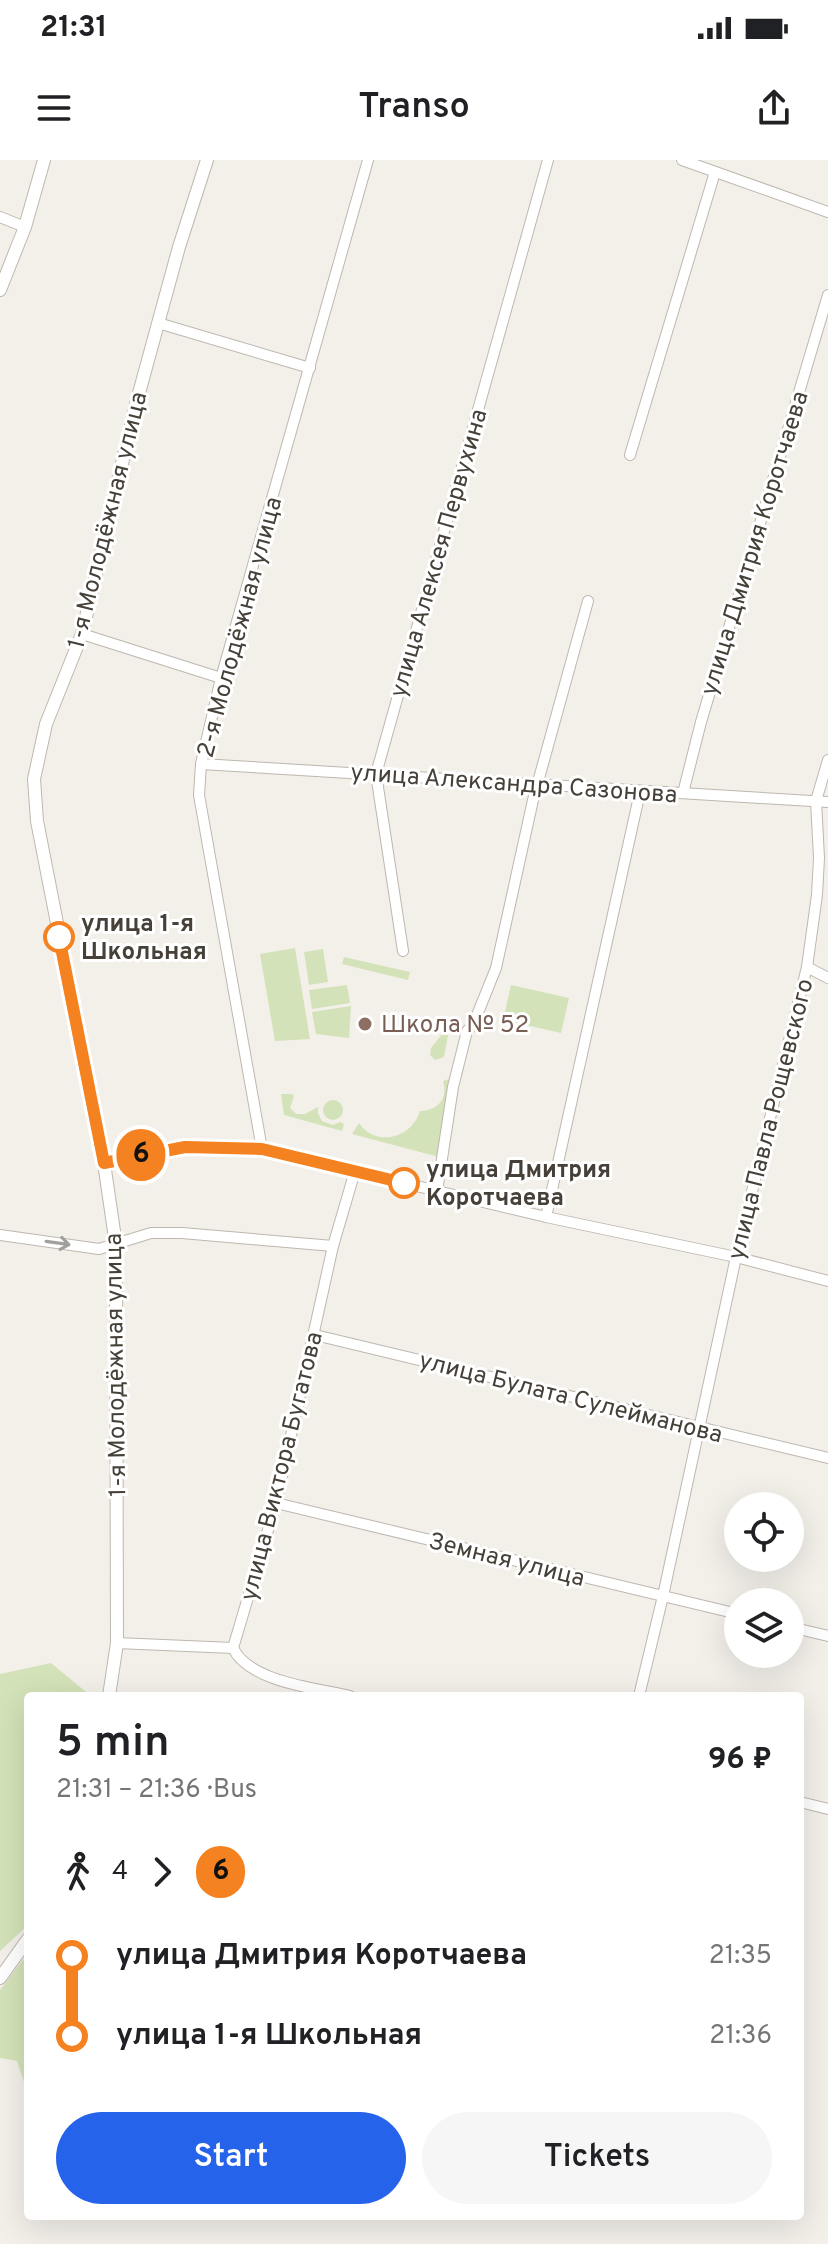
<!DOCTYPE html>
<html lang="en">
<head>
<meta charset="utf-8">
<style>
	:root { --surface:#fff; --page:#f6f6f6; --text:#202124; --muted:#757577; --accent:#2563eb }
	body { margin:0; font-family:Overpass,sans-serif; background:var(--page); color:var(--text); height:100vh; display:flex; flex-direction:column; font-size:30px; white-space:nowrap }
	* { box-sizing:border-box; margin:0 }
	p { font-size:26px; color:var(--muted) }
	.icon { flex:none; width:44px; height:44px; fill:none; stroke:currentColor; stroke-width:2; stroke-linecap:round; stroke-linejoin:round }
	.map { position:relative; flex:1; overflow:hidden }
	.sheet { position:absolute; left:24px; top:1532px; width:780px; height:528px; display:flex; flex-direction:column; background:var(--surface); border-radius:8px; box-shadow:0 8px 32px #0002 }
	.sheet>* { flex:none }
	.badge { padding:0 16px; border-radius:26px; font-size:28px; line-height:52px }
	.buttons { position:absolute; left:724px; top:1332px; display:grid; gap:16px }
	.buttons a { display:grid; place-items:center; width:80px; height:80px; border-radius:50%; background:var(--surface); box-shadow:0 8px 32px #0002; font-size:40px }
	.map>.badge { position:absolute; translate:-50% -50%; box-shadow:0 0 0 4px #fff }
	.legs { display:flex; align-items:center; gap:12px; height:88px; padding:0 32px; font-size:26px }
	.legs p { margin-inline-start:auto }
	.head { display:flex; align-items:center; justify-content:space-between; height:136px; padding:0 32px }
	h1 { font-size:44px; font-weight:600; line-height:60px }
	.primary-button { display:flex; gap:16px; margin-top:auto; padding:16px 32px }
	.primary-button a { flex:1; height:92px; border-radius:48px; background:var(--accent); color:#fff; font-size:32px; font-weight:600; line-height:92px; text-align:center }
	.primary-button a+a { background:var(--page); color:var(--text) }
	ul { padding:0 32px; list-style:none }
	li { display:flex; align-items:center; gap:28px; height:80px; font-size:30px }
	li i { display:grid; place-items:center; width:12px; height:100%; margin:0 10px; background:currentColor }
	li i::after { content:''; width:20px; height:20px; margin:-10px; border:6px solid; border-radius:50%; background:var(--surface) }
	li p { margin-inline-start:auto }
	li:first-child i { background:linear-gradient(#0000 50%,currentColor 0) }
	li:last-child i { background:linear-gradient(currentColor 50%,#0000 0) }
	.status { display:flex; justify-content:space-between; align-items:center; height:56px; padding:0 40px; background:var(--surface); direction:ltr }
	.status svg { height:22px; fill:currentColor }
	header { display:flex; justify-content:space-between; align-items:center; height:104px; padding:0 32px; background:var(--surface); font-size:36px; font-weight:600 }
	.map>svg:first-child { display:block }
	.green { fill:#d3e2b8 }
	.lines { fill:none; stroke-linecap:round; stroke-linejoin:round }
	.minor-casing { stroke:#beb7ae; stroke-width:12 }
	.tertiary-casing { stroke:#beb7ae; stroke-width:14 }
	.minor { stroke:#fff; stroke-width:10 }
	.tertiary { stroke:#fff; stroke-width:12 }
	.oneway { stroke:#a2a09c }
	.line-1-casing { stroke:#fff; stroke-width:18 }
	.line-1 { stroke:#f58220; stroke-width:12 }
	.stop-1-dot { fill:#fff; stroke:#f58220; stroke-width:4 }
	.education-dot { fill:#8d6e63; stroke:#fff; stroke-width:3 }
	.labels { text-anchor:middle; stroke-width:6; stroke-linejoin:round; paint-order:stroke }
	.street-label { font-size:24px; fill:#464039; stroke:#fff }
	.stop-label { font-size:24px; font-weight:bold; fill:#464039; stroke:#fff; text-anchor:start }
	.education-label { font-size:24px; fill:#785e54; stroke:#fff; text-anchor:start }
</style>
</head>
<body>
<div class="status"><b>21:31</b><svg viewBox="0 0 49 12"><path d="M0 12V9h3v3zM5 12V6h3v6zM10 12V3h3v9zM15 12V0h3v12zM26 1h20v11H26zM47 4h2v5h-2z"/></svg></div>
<header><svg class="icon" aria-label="menu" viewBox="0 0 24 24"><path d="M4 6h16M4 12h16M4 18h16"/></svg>Transo<svg class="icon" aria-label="share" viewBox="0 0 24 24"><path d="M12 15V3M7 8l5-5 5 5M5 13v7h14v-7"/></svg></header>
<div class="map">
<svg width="828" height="2084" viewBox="0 0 828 2084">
	<rect width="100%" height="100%" fill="#f3f0ea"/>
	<g class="green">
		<path d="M 295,788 L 310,879 L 275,881 L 260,794 Z"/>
		<path d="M 323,789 L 328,822 L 309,825 L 304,792 Z"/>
		<path d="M 344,797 L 410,812 L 408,820 L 342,804 Z"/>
		<path d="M 347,825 L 350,843 L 312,849 L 309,830 Z"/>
		<path d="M 511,825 L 569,838 L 561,873 L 503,860 Z"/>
		<path d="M 351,846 L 349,878 L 316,874 L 312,852 Z"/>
		<path d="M 450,864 L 444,897 L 435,900 L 430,895 L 431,888 Z"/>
		<path d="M 449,919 L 439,997 L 352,974 L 359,963 C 376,988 412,978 420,951 C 438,950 448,940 443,921 Z"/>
		<path d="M 281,934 L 292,934 L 294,936 L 290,948 L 296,954 L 305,954 L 318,947 L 318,953 L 322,961 L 333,965 L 340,962 L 344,964 L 342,971 L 284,955 Z"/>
		<circle cx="333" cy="950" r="10"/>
		<path d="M 51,1503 L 91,1536 L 28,1536 L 28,1765 L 0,1791 L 0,1514 Z"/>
		<path d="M 28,1793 L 28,1934 L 17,1901 L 0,1898 L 0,1830 Z"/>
	</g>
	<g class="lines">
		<defs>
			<g id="minor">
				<path d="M 682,0 L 828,52"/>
				<path d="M 0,57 L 25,67"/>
				<path d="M 158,163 L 310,208"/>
				<path d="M 630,295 L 715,12"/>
				<path d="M 82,474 L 221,518"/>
				<path d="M 201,604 L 828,642"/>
				<path d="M 683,633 L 701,562 L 828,135"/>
				<path d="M 403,791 L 376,614 L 548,0"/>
				<path d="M 807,807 L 828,818"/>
				<path d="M 262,989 L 199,635 L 201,604 L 221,518 L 368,0"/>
				<path d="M 104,1003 L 185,987 L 262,989 L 546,1057 L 736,1097 L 828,1121"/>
				<path d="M 437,1031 L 453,927 L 467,871 L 473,865 L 496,808 L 533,640 L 588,441"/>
				<path d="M 546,1057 L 640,632"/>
				<path d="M 0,1075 L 99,1089 L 151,1073 L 182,1073 L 333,1086"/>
				<path d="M 315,1175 L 828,1298"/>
				<path d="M 276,1343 L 738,1454"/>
				<path d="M 790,1467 L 828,1476"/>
				<path d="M 117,1483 L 233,1488"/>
				<path d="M 233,1488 L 276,1343 L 333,1086 L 355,1011"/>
				<path d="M 233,1488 C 249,1522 316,1528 350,1536"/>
				<path d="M 639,1536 L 663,1436 L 736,1097 L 807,807 L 817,735 L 819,698 L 816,641 L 828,600"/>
				<path d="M 800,1642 L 828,1649"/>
			</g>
			<g id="tertiary">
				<path d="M 0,130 L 25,67 L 44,0"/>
				<path d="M 109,1536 L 117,1483 L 116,1085 L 104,1003 L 37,661 L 34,619 L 46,564 L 82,474 L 136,244 L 179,87 L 207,0"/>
				<path d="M 0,1818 L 28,1779"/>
			</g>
		</defs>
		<use href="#minor" class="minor-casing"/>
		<use href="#tertiary" class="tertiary-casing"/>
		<use href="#minor" class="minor"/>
		<use href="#tertiary" class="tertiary"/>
	</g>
	<defs><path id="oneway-shaft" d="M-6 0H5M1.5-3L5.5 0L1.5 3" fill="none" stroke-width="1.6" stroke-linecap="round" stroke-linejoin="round" transform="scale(2)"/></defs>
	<use class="oneway" href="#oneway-shaft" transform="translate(58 1083) rotate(8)"/>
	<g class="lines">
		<defs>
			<path id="line-1" d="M 59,777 L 104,1003 L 185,987 L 262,989 L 404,1023"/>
		</defs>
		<use href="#line-1" class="line-1-casing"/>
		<use href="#line-1" class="line-1"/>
	</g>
	<g class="stop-1-dot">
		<circle cx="59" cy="777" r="14"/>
		<circle cx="404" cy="1023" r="14"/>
	</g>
	<circle class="education-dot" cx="365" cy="864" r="8"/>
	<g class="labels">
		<g class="street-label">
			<text transform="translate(107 360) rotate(-76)" y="8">1-я Молодёжная улица</text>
			<text transform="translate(754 383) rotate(-73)" y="8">улица Дмитрия Коротчаева</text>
			<text transform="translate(438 393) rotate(-74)" y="8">улица Алексея Первухина</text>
			<text transform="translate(239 467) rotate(-75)" y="8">2-я Молодёжная улица</text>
			<text transform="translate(514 623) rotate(4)" y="8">улица Александра Сазонова</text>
			<text transform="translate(770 959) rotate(-76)" y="8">улица Павла Рощевского</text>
			<text transform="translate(115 1205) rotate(-91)" y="8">1-я Молодёжная улица</text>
			<text transform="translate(571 1237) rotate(14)" y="8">улица Булата Сулейманова</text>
			<text transform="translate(281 1306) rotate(-76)" y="8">улица Виктора Бугатова</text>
			<text transform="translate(507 1399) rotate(14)" y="8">Земная улица</text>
		</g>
		<g class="stop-label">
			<text x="81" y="771">улица 1-я<tspan x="81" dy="28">Школьная</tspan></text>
			<text x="426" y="1017">улица Дмитрия<tspan x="426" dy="28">Коротчаева</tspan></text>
		</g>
		<g class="education-label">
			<text x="381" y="872">Школа № 52</text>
		</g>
	</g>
</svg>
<div class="buttons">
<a><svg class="icon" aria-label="locate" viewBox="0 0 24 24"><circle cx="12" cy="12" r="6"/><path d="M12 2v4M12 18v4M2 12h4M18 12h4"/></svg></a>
<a><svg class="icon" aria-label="layers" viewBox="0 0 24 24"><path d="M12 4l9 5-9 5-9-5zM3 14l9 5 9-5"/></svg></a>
</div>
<b class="badge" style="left:141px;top:995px;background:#f58220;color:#111">6</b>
<section class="sheet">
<div class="head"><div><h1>5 min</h1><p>21:31 – 21:36 · Bus</p></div><b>96 ₽</b></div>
<div class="legs"><svg class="icon" aria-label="walk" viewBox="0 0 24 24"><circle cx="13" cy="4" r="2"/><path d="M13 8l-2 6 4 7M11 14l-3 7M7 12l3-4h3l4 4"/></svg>4<svg class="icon" aria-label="forward" viewBox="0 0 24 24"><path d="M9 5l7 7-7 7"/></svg><b class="badge" style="background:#f58220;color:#111">6</b></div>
<ul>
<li><i style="color:#f58220"></i><b>улица Дмитрия Коротчаева</b><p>21:35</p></li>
<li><i style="color:#f58220"></i><b>улица 1-я Школьная</b><p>21:36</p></li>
</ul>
<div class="primary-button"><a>Start</a><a>Tickets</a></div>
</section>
</div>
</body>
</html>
